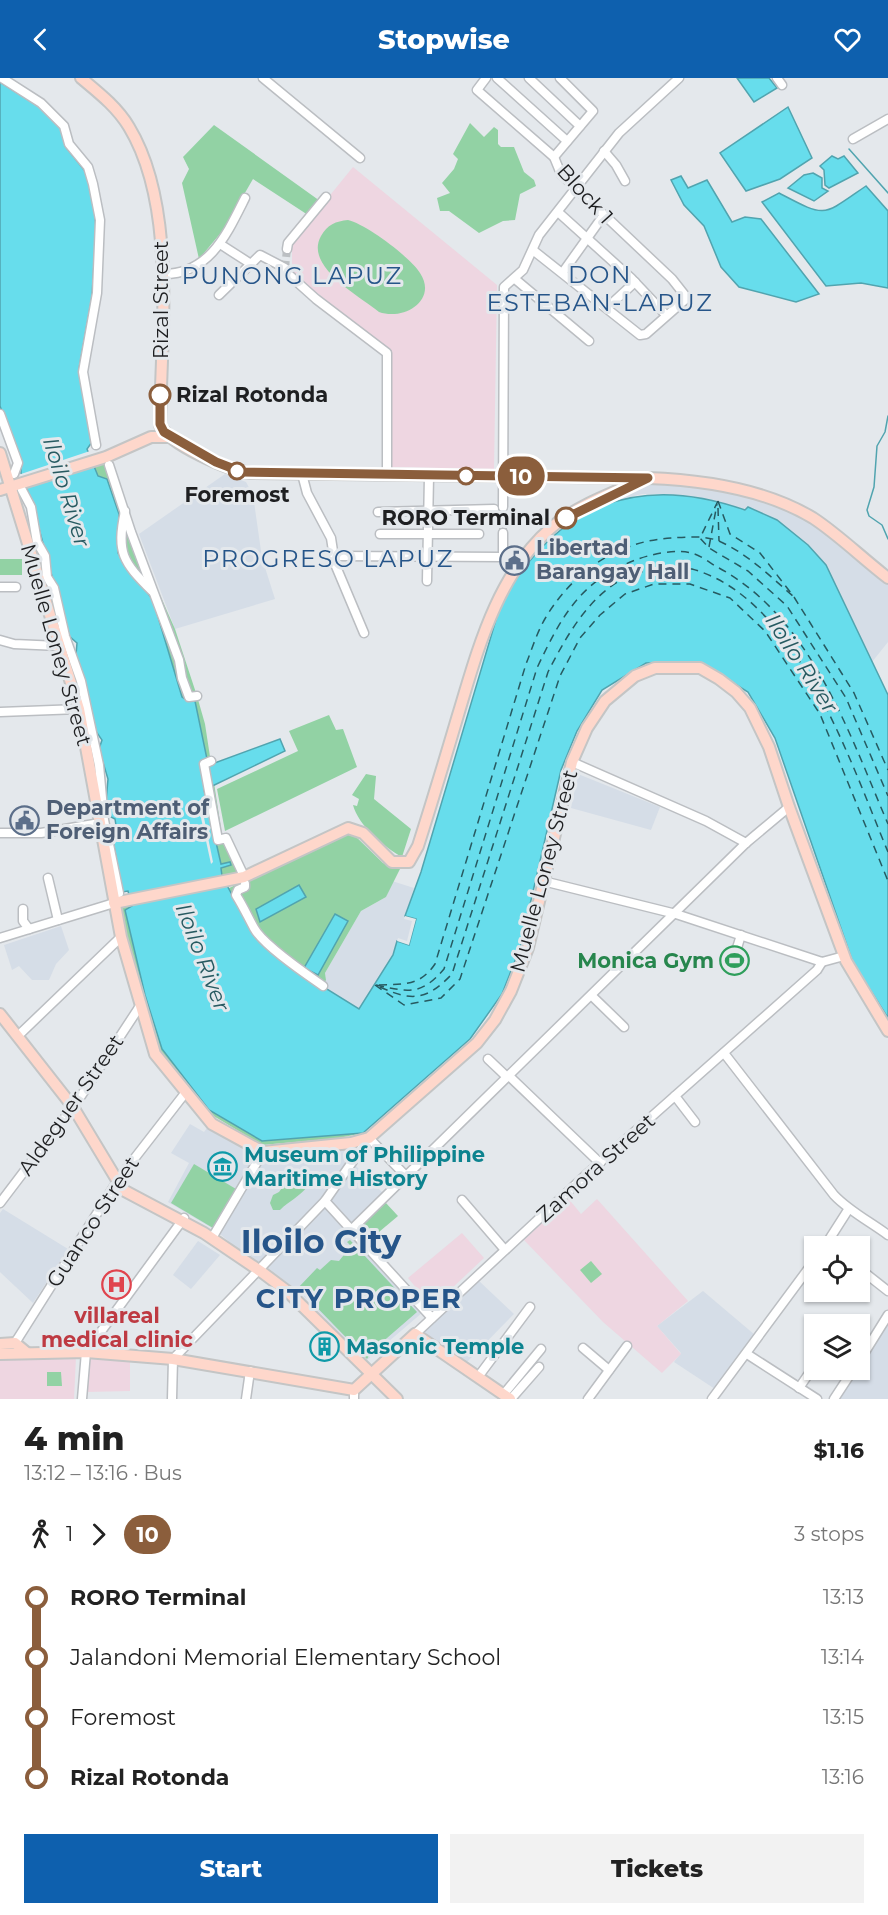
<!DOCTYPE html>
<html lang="en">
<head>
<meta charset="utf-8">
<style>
	:root { --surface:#fff; --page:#f2f2f2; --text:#222; --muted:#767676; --accent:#0e60ae }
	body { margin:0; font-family:Montserrat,sans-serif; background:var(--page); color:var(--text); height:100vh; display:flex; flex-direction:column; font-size:22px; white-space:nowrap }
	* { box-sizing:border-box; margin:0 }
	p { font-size:20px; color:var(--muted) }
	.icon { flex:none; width:33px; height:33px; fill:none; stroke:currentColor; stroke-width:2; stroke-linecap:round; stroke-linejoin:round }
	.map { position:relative; height:1321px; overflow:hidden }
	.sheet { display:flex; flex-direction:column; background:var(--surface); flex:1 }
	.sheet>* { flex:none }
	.badge { padding:0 12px; border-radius:20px; font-size:21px; line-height:39px }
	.controls { position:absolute; left:804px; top:1158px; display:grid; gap:12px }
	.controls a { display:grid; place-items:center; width:66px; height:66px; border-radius:0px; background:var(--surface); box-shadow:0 2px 4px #0004; font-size:30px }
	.map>.badge { position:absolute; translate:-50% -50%; box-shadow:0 0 0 3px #fff }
	.legs { display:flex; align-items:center; gap:9px; height:66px; padding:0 24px; font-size:20px }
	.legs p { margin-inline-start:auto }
	.summary { display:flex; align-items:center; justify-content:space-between; height:102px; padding:0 24px }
	h1 { font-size:33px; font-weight:800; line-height:45px }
	.primary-button { display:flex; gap:12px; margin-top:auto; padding:12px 24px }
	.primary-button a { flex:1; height:69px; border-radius:0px; background:var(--accent); color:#fff; font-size:24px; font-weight:800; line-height:69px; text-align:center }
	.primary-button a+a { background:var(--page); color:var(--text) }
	ul { padding:0 24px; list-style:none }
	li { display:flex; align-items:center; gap:21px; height:60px; font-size:22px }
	li i { display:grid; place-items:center; width:9px; height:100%; margin:0 8px; background:currentColor }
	li i::after { content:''; width:15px; height:15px; margin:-8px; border:4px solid; border-radius:50%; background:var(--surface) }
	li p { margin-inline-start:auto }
	li:first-child i { background:linear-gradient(#0000 50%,currentColor 0) }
	li:last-child i { background:linear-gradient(currentColor 50%,#0000 0) }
	header { display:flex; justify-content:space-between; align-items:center; height:78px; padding:0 24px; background:var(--accent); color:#fff; font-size:27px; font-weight:800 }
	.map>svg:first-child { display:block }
	.built { fill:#d5dde7 }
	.education { fill:#eed6e1 }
	.green { fill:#92d2a4 }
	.water { fill:#67ddec; stroke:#51a4af; stroke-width:1.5 }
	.pier { fill:#e4e8ec }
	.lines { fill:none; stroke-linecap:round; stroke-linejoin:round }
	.stream { stroke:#51a4af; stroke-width:1.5 }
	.ferry { stroke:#275a61; stroke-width:1.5; stroke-dasharray:8 6; stroke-linecap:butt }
	.minor-tunnel { stroke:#bcc0c3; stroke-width:8; stroke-dasharray:8 4; stroke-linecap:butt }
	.minor-casing { stroke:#bbbec2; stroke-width:11 }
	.major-casing { stroke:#c4c5c5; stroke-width:14 }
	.minor { stroke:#fff; stroke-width:8 }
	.major { stroke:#fed7cb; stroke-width:10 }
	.line-1-casing { stroke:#fff; stroke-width:14 }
	.line-1 { stroke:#8b5e3c; stroke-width:9 }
	.stop-1-dot { fill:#fff; stroke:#8b5e3c; stroke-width:3 }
	.labels { text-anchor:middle; stroke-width:6; stroke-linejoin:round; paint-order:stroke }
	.street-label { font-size:21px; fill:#1e1f21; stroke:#e4e8ec }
	.stop-label { font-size:21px; font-weight:bold; fill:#1e1f21; stroke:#e4e8ec; text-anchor:start }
	.service-label { font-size:21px; font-weight:bold; fill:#4e5e75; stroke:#e4e8ec; text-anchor:start }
	.leisure-label { font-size:21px; font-weight:bold; fill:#27864d; stroke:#e4e8ec; text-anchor:end }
	.culture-label { font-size:21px; font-weight:bold; fill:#0d838f; stroke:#e4e8ec; text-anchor:start }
	.health-label { font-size:21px; font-weight:bold; fill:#be3a42; stroke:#e4e8ec }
	.water-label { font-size:22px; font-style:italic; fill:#275a61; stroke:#e4e8ec }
	.quarter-label { font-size:24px; letter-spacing:1.5px; fill:#265589; stroke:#e4e8ec }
	.district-label { font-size:27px; font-weight:bold; letter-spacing:1.5px; fill:#265589; stroke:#e4e8ec }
	.town-label { font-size:33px; font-weight:bold; fill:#265589; stroke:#e4e8ec }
</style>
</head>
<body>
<header><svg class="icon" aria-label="back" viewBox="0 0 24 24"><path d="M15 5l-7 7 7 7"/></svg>Stopwise<svg class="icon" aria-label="heart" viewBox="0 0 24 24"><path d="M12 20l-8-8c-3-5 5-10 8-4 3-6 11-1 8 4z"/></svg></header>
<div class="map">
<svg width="888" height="1321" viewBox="0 0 888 1321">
	<rect width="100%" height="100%" fill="#e4e8ec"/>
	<g class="built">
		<path d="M 225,396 L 246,404 L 253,417 L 262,480 L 275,521 L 175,551 L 139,456 Z"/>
		<path d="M 652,404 L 697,405 L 767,423 L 808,442 L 888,506 L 888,564 L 872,584 L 840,515 L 745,432 L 718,423 L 665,416 L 642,416 L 610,424 Z"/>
		<path d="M 578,696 L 660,729 L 651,752 L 571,730 Z"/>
		<path d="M 392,803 L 414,810 L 405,838 L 416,841 L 409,867 L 397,863 L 393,877 L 359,932 L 322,910 L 326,902 L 325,895 L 361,833 L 386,819 Z"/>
		<path d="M 61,848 L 69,872 L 56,886 L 49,902 L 32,902 L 19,888 L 12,892 L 4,867 Z"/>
		<path d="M 190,1046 L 204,1054 L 207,1050 L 258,1077 L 353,1071 L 356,1088 L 384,1116 L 348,1151 L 423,1234 L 367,1282 L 297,1212 L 268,1190 L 260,1189 L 215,1152 L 168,1124 L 189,1085 L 171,1075 Z"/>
		<path d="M 3,1131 L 68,1171 L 33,1225 L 0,1194 L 0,1135 Z"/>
		<path d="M 198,1163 L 220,1177 L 191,1211 L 173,1197 Z"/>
		<path d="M 478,1202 L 514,1236 L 465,1286 L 421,1254 Z"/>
		<path d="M 703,1213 L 755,1257 L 715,1311 L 674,1284 L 681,1275 L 657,1248 Z"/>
		<path d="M 888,1245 L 888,1321 L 838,1321 L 860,1292 Z"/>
	</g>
	<g class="education">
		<path d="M 353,89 L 497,207 L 494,391 L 389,389 L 388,271 L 292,195 L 292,164 Z"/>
		<path d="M 568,1120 L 581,1136 L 597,1121 L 688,1223 L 657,1248 L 681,1276 L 662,1295 L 603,1244 L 524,1162 Z"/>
		<path d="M 462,1155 L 484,1180 L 432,1229 L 408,1200 Z"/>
		<path d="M 76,1279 L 74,1321 L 0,1321 L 0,1281 Z"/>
		<path d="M 90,1280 L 130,1282 L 130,1313 L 87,1314 Z"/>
	</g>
	<g class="green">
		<path d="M 470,45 L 484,59 L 494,49 L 498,52 L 498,66 L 501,69 L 514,69 L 524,94 L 534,102 L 536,108 L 520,116 L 515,142 L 503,143 L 479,155 L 449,133 L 440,133 L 437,120 L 450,115 L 442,105 L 454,91 L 458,81 L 453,76 Z"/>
		<path d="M 214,47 L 320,123 L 308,137 L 253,101 L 224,151 L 199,181 L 182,105 L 189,91 L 183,79 Z"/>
		<path d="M 348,142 C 366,146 410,179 420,195 C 438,222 404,243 379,234 C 358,217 304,188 321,158 C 327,147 336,143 348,142 Z"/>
		<path d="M 111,382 L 148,490 L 175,551 L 197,618 L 205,646 L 222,757 L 228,756 L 246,793 L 222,798 L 221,790 L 231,787 L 221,786 L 217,774 L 200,684 L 207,680 L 188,623 L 182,619 L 178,608 L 153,522 L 118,475 L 119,447 L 93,389 Z"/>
		<rect x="0" y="481" width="22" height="16"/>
		<path d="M 329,637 L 336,652 L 343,651 L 357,689 L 225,753 L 217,711 L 298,673 L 289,653 Z"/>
		<path d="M 366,696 L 376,698 L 374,721 L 411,751 L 402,779 C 384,769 358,747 353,727 L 357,728 L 359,721 L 352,717 Z"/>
		<path d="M 351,754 L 383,785 L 400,791 L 386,819 L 361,833 L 325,895 L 326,902 L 322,910 L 253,856 L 227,811 Z"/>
		<path d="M 131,825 L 132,829 L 125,832 L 145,917 L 162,971 L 262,1063 L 363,1055 L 339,1060 L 262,1067 L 207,1034 L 159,973 L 144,929 L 119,832 L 124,826 Z"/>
		<path d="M 194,1086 L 236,1111 L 213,1150 L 171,1125 Z"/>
		<path d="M 303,1105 L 307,1109 C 299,1119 289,1123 280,1132 L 273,1132 L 270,1125 L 273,1117 L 279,1114 L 284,1107 Z"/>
		<path d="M 385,1124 L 398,1138 L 373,1159 L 360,1147 Z"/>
		<path d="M 350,1162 L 417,1234 L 372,1273 L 367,1281 L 298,1210 L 317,1190 L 320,1192 L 331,1182 L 339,1183 L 351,1168 L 347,1164 Z"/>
		<path d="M 591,1183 L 602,1196 L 591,1205 L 580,1192 Z"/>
		<path d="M 47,1294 L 61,1294 L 62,1308 L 47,1308 Z"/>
	</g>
	<g class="water">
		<path d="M 737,0 L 769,0 L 777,10 L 754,24 Z"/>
		<path d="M 0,4 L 46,33 L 64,54 L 65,68 L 85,93 L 94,124 L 96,151 L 92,219 L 79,291 L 92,364 L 87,371 L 98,398 L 107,401 L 119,436 L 118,475 L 153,522 L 182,619 L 188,623 L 195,623 L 207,681 L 200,684 L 201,690 L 280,661 L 285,673 L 204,712 L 221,786 L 230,784 L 231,787 L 221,790 L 222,798 L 253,856 L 296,892 L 359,931 L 393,877 L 397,863 L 409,867 L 416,841 L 405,838 L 421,794 L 500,528 C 554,427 637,394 745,432 L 748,429 L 777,442 L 808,467 L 826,487 L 888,617 L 888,940 L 853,885 L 775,660 L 748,614 L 700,584 L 646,585 L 602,612 L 577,653 L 561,692 L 520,870 L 502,916 L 470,961 L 363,1055 L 262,1063 L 209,1032 L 162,971 L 145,917 L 125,832 L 132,828 L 128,813 L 122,814 L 112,757 L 117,754 L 115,741 L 111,739 L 106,724 L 108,701 L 99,671 L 102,662 L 95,652 L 76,577 L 77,565 L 68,557 L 32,425 L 21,395 L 21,385 L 0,328 Z"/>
		<path d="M 788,29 L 812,80 L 780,101 L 746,113 L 720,75 Z"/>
		<path d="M 832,78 L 838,81 L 844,78 L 858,95 L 829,110 L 825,107 L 824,92 L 820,88 Z"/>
		<path d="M 813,95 L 822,100 L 822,110 L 828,113 L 814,123 L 788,110 L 804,97 Z"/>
		<path d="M 681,98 L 688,110 L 707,102 L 732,144 L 745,139 L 761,141 L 819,216 L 796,224 L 739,209 L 721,189 L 704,148 L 684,127 L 671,102 Z"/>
		<path d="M 866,108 L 888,133 L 888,210 L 861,205 L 826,208 L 762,124 L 779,115 C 827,140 821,139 866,108 Z"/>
		<path d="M 299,807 L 306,819 L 260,844 L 256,831 Z"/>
		<path d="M 335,836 L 348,843 L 318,897 L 304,890 Z"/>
	</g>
	<g class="pier">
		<path d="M 90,373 L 95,386 L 22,409 L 18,397 Z"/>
		<path d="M 201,725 L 213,784 L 211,786 L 198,726 Z"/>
		<path d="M 405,838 L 416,841 L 409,867 L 397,863 L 398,860 L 407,863 L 412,843 L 404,841 Z"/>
	</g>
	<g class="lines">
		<g class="stream">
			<path d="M 849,71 L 888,115"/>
			<path d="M 888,338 L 885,354 L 877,368 L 874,409 L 867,432 L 869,438 L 882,447 L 888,461"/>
		</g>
		<g class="ferry">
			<path d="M 718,423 L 700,460 L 709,470 L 748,493 L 787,528 L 846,620 L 888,718"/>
			<path d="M 718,423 L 730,456 L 760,475 L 791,515"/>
			<path d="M 718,430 L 719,463"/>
			<path d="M 709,469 L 717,426"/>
			<path d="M 794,519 L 854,615 L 888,692"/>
			<path d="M 375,907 L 404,927 L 441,920 L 460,901 L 560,598 L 580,560 L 600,537 L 625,516 L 654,506 L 690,506 L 730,520 L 765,553 L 820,636 L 888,803"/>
			<path d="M 376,907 C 408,914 421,918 444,891 L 537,590 C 562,537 581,502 638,481 C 652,476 676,471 691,475 C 701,477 711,486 719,490 C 811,540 849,655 888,746"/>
			<path d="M 379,907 C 405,906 420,908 435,886 L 526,586 C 532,571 537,554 546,539 C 573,494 618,463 671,460 C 687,459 707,457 721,464 C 749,477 771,499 794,519"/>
			<path d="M 380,909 C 413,924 427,922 452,896 L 548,594 C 572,547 604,491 664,491 C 673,491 684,489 692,491 C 797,520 850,683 888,774"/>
		</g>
		<g class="minor-tunnel">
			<path d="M 287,171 L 285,190 L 287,195"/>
			<path d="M 503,455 L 503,429"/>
		</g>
		<defs>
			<g id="minor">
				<path d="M 2,0 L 41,25 L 64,48 L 69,66 L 88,89 L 93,106 L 100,142 L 97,215 L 83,294 L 96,367"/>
				<path d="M 263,0 L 360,80"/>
				<path d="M 486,0 L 477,12 L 554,79 L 561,96 L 672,201 L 687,220 L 646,256 L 640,257 L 534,173"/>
				<path d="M 497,0 L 567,63"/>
				<path d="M 529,0 L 580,48"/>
				<path d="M 777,0 L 782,7"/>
				<path d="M 853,61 L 888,41"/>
				<path d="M 604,73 L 616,87 L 625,103"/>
				<path d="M 554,79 L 593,33 L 560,0"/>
				<path d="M 558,134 L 631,200 L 666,237"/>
				<path d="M 220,166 L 251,186"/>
				<path d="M 287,171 L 288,165 L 326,119"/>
				<path d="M 563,194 L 603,138"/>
				<path d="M 287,195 L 316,221 L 387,275 L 387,397"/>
				<path d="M 162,196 C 209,197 227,156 245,120"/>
				<path d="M 515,201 L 589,263"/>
				<path d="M 219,217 L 260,177 L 285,190"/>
				<path d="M 608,229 L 635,204"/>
				<path d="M 0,336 L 18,385 L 14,396"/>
				<path d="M 109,387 L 131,454 L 179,582 L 182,600 L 189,619 L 197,618"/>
				<path d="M 302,396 L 307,415 L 331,460 L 335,486 L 364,555"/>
				<path d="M 22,412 L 31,429 L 37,464 L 45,478 L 47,499 L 54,510 L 65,558 L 81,603 L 99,687 L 104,742 L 119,815"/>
				<path d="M 503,429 L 504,209 L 523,192 L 539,157 L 619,55 L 679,0"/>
				<path d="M 125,433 C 116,475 123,484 152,513"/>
				<path d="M 378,434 L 494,431"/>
				<path d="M 380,456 L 479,456"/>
				<path d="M 334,478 L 503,479 L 503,455"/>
				<path d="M 427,503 L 429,398"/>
				<path d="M 0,509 L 16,509"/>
				<path d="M 0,562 L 14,566 L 59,568"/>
				<path d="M 0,634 L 79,631"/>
				<path d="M 211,683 L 204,686 L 218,762 L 226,760 L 242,794"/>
				<path d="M 572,684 L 706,743 L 746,765"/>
				<path d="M 0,755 L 41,755 L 100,745"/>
				<path d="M 48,800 L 58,842"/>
				<path d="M 543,803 L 676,836 L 822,884 L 844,878"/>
				<path d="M 245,806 L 245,809 L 238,812 L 236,817 C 243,828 248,839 254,850 C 263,867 306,896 323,908"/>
				<path d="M 23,831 L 23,843 L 29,851"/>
				<path d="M 0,860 L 114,825"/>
				<path d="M 737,870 L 741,857"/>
				<path d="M 592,918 L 624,949"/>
				<path d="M 22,954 L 121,859"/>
				<path d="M 724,975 L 834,1117 C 849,1133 869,1143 888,1157"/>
				<path d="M 488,981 L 507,999"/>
				<path d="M 509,998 L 600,1085"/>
				<path d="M 675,1018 L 695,1044"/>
				<path d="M 462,1122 L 505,1172"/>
				<path d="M 325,1123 L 432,1240"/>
				<path d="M 0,1125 L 79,1021 L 140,928"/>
				<path d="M 352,1151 L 746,765 L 789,729"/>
				<path d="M 212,1160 L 263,1074"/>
				<path d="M 825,1168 L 848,1132"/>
				<path d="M 860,1191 L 888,1213"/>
				<path d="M 415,1256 L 588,1095 L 817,892 L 822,884"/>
				<path d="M 15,1265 L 120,1099 L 186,1014"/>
				<path d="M 583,1270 L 609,1292"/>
				<path d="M 747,1276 L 817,1321"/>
				<path d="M 860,1282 L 888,1237"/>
				<path d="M 478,1299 L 530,1229"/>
				<path d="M 799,1310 L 814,1288"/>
				<path d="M 503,1317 L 541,1271"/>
				<path d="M 82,1321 L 86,1274 L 184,1140"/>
				<path d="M 172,1321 L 173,1281 L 325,1123 L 369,1060 L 405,1097"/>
				<path d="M 246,1321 L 250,1293"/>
				<path d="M 354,1321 L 354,1312"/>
				<path d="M 511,1321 L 539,1289"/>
				<path d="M 588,1321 L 627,1268"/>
				<path d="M 712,1321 L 814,1183"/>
				<path d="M 834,1321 L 853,1292"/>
			</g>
			<g id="major">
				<path d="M 81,0 C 99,15 117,29 129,49 C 177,128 161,257 160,347 C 170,367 228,392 251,395 L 648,400 C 703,402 765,411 813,440 C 839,457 863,481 888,500"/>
				<path d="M 0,375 L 79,631 L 121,859 L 155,976 L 212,1046 L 263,1074 L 351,1065 L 369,1060 L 477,965 L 495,942 L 511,913 L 528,870 L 572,684 L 587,650 L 605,623 L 635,598 L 655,590 L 700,590 L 719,601 L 736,614 L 750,630 L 769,669 L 789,729 L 846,883 L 888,953"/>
				<path d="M 0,412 L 106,379 L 151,359 L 169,359"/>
				<path d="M 114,825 L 244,799 L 348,750 L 363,755 L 392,784 L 409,784 L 418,768 C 432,724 445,681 458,637 C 478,571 497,496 552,449 C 578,427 615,414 645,401"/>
				<path d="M 0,936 L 73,1029 L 123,1112 L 204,1155 L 263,1195 L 287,1213 L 397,1321"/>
				<path d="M 0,1266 L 15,1265 L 27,1275"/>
				<path d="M 0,1276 L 86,1274 L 173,1281 L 354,1312 L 415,1256 L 510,1321"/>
			</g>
		</defs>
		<use href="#minor" class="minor-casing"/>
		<use href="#major" class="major-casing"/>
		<use href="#minor" class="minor"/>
		<use href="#major" class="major"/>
	</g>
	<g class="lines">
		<defs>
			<path id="line-1" d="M 160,317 L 160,346 L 164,354 L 216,384 L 242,394 L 648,400 L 566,440"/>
		</defs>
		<use href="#line-1" class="line-1-casing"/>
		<use href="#line-1" class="line-1"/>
	</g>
	<defs>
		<symbol id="civic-ring" viewBox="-11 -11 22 22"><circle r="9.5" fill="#e4e8ec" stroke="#5c6f8a" stroke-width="1.5"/><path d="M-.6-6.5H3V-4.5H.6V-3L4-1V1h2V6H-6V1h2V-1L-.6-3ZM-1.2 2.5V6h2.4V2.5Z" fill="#5c6f8a"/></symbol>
		<symbol id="stadium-ring" viewBox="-11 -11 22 22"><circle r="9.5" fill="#e4e8ec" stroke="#2e9e5b" stroke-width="1.5"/><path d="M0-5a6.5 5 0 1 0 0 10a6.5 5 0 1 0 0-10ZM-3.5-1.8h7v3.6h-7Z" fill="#2e9e5b"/></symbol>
		<symbol id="museum-ring" viewBox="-11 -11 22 22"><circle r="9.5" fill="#e4e8ec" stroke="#0f9aa8" stroke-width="1.5"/><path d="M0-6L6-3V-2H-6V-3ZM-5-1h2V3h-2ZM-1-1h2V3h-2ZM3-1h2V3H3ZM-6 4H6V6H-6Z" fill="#0f9aa8"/></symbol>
		<symbol id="hospital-ring" viewBox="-11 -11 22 22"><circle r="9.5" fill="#e4e8ec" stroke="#e0444e" stroke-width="1.5"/><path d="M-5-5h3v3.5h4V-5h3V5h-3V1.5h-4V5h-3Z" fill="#e0444e"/></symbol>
		<symbol id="building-ring" viewBox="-11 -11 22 22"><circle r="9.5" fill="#e4e8ec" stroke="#0f9aa8" stroke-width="1.5"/><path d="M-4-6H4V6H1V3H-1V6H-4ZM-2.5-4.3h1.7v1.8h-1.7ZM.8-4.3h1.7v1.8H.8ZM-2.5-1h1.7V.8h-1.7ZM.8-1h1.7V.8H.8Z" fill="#0f9aa8"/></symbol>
	</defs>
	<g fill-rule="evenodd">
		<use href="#civic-ring" x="498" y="466" width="33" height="33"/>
		<use href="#civic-ring" x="8" y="726" width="33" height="33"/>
		<use href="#stadium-ring" x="718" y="866" width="33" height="33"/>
		<use href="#museum-ring" x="206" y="1072" width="33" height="33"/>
		<use href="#hospital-ring" x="100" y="1190" width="33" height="33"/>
		<use href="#building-ring" x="308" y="1252" width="33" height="33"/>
	</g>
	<g class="stop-1-dot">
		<circle cx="160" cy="317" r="10"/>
		<circle cx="237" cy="393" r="8"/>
		<circle cx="466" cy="398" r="8"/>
		<circle cx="566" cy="440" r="10"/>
	</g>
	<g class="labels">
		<g class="street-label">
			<text transform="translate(585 116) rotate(48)" y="7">Block 1</text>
			<text transform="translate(161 222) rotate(-90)" y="7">Rizal Street</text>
			<text transform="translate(56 567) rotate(74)" y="7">Muelle Loney Street</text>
			<text transform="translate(544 793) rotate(-75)" y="7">Muelle Loney Street</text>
			<text transform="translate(71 1027) rotate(-55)" y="7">Aldeguer Street</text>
			<text transform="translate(596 1090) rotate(-42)" y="7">Zamora Street</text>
			<text transform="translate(93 1144) rotate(-57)" y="7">Guanco Street</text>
		</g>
		<g class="stop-label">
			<text x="176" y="324">Rizal Rotonda</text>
			<text x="237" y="424" text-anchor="middle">Foremost</text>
			<text x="550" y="447" text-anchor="end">RORO Terminal</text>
		</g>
		<g class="service-label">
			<text x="536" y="477">Libertad<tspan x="536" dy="24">Barangay Hall</tspan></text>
			<text x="46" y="737">Department of<tspan x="46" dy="24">Foreign Affairs</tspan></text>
		</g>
		<g class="leisure-label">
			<text x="714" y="890">Monica Gym</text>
		</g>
		<g class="culture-label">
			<text x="244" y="1084">Museum of Philippine<tspan x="244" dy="24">Maritime History</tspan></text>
			<text x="346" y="1276">Masonic Temple</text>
		</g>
		<g class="health-label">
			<text x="117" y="1245">villareal<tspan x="117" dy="24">medical clinic</tspan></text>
		</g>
		<g class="water-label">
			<text transform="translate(67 414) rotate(73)" y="8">Iloilo River</text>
			<text transform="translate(802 585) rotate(57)" y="8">Iloilo River</text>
			<text transform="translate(203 879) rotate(69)" y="8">Iloilo River</text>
		</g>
		<g class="quarter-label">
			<text x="600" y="205">DON<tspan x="600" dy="28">ESTEBAN-LAPUZ</tspan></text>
			<text x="292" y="206">PUNONG LAPUZ</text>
			<text x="328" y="489">PROGRESO LAPUZ</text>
		</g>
		<g class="district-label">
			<text x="359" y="1230">CITY PROPER</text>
		</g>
		<g class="town-label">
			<text x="321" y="1175">Iloilo City</text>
		</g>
	</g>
</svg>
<div class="controls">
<a><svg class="icon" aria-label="locate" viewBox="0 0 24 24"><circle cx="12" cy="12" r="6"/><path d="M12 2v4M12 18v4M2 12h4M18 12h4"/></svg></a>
<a><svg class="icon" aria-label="layers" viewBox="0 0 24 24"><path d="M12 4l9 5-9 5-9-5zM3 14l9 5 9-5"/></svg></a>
</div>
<b class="badge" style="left:521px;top:398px;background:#8b5e3c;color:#fff">10</b>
</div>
<section class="sheet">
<div class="summary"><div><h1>4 min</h1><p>13:12 – 13:16 · Bus</p></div><b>$1.16</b></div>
<div class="legs"><svg class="icon" aria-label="walk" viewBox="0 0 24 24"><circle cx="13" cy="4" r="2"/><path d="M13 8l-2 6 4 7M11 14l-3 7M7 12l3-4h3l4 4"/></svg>1<svg class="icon" aria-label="forward" viewBox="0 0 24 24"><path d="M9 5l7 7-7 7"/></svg><b class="badge" style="background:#8b5e3c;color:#fff">10</b><p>3 stops</p></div>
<ul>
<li><i style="color:#8b5e3c"></i><b>RORO Terminal</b><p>13:13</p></li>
<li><i style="color:#8b5e3c"></i><span>Jalandoni Memorial Elementary School</span><p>13:14</p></li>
<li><i style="color:#8b5e3c"></i><span>Foremost</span><p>13:15</p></li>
<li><i style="color:#8b5e3c"></i><b>Rizal Rotonda</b><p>13:16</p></li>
</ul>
<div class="primary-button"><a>Start</a><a>Tickets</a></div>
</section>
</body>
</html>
